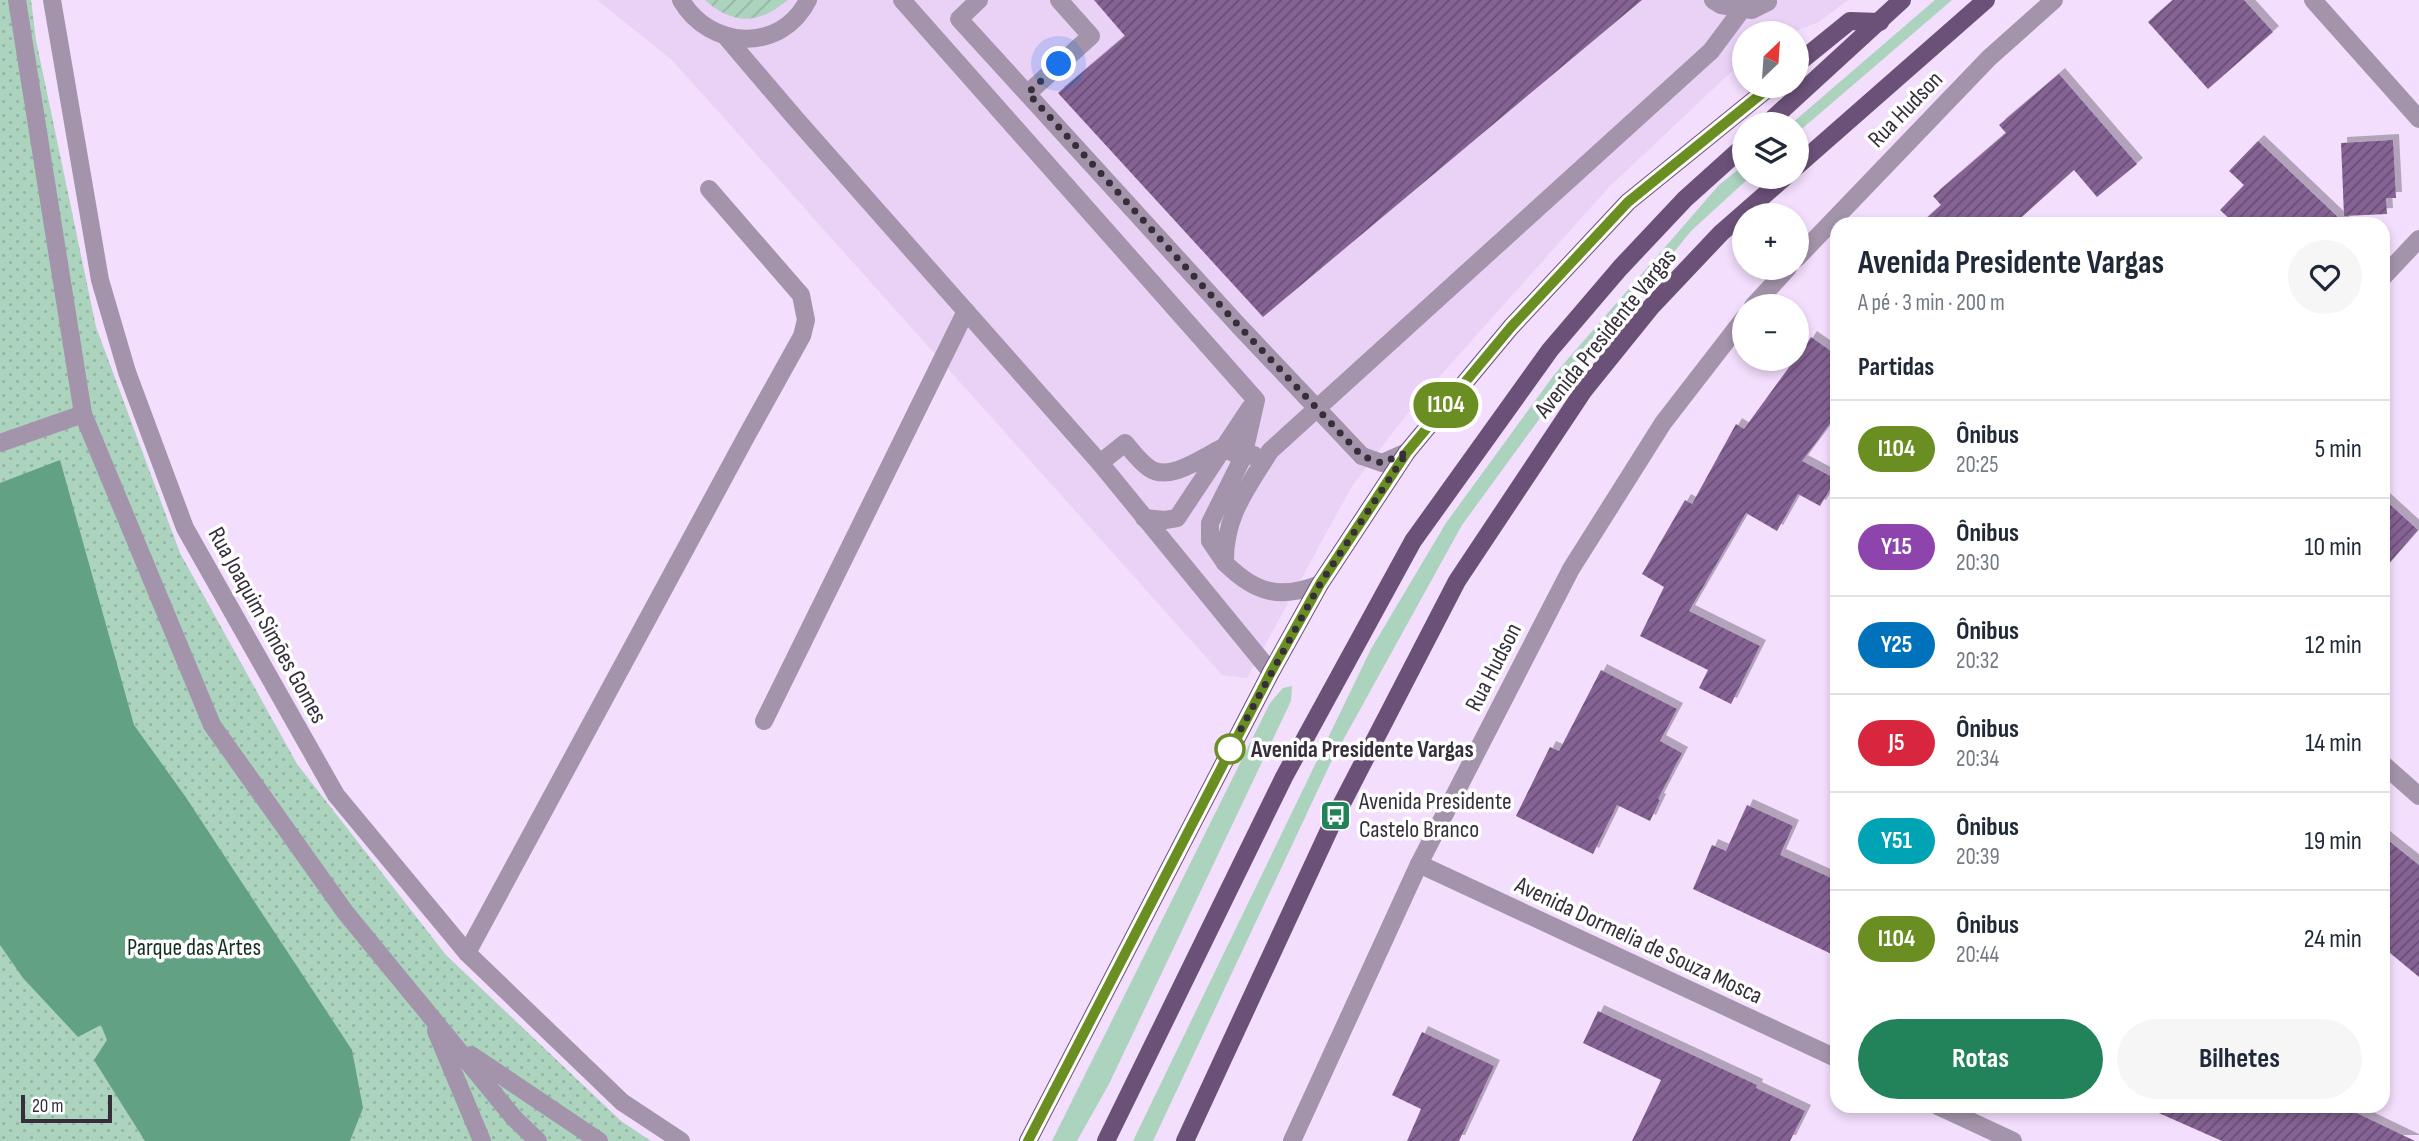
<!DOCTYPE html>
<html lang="pt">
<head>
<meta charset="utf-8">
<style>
	:root { --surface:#fff; --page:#f6f6f7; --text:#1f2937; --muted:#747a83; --line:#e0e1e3; --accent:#22835b }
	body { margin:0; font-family:"Sofia Sans Condensed",sans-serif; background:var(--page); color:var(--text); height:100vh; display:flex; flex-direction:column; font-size:26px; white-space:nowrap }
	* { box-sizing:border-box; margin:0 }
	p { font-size:23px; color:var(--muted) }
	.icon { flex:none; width:38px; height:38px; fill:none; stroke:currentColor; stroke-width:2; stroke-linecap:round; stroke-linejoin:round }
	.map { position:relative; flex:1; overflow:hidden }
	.details { position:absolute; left:1830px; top:217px; width:560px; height:896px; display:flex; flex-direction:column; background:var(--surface); border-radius:21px; box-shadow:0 4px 10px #0003 }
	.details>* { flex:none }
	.badge { padding:0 14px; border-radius:23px; font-size:24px; line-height:46px }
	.needle { width:46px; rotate:25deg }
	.controls { position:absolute; left:1732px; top:21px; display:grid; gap:14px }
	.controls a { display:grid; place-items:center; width:77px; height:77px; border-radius:50%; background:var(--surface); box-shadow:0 4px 10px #0003; font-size:35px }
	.scale { position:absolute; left:21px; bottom:18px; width:91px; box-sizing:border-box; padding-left:7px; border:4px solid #362e3a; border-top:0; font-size:19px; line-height:24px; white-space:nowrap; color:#362e3a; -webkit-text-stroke:5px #fff; paint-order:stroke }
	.you { position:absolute; width:35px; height:35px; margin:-18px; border:5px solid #fff; border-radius:50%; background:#1a73e8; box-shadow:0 0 0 10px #1a73e833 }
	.map>.badge { position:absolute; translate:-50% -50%; box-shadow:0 0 0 4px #fff }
	h2 { padding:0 28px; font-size:26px; line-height:63px }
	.round { display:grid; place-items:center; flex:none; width:74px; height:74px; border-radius:37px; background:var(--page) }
	.overview { display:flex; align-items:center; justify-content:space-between; height:119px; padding:0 28px }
	h1 { font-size:33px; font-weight:700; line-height:52px }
	.primary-button { display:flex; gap:14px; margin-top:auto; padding:14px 28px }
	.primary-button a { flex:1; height:80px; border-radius:42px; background:var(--accent); color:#fff; font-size:28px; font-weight:700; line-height:80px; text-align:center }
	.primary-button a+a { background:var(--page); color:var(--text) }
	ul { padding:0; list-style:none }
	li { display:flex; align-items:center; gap:21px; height:98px; padding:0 28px; border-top:2px solid var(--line) }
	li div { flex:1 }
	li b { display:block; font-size:26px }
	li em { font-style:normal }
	li .badge { min-width:77px; font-weight:700; text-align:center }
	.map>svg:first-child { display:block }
	.built { fill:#ead1f6 }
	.grass { fill:#abd3be }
	.park { fill:url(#park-dots) }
	.garden { fill:url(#garden-furrows) }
	.water { fill:#62a282 }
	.building { fill:url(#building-hatch); filter:url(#shadow) }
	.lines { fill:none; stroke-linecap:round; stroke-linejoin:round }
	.minor { stroke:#a494ab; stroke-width:18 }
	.major { stroke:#6b5078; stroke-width:18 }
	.minor-bridge { stroke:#a494ab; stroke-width:18 }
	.line-casing { stroke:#fff; stroke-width:16 }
	.line { stroke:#6b8e23; stroke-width:10 }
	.walk { stroke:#362e3a; stroke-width:7; stroke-dasharray:0 12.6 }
	.stop-dot { fill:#fff; stroke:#6b8e23; stroke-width:3.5 }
	.labels { text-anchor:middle; stroke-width:7; stroke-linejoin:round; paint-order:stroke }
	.street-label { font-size:24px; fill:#362e3a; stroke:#fff }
	.stop-label { font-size:24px; font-weight:bold; fill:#362e3a; stroke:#fff; text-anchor:start }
	.poi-label { font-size:24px; fill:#362e3a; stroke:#fff; text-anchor:start }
	.park-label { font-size:24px; fill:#123022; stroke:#fff }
</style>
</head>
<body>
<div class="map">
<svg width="2419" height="1141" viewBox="0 0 2419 1141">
	<defs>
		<pattern id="park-dots" width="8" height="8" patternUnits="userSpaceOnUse" patternTransform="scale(1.75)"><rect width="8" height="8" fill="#abd3be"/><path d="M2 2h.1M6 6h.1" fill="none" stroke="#94b5a4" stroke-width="1.8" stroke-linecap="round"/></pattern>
		<pattern id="garden-furrows" width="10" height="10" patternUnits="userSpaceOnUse" patternTransform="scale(1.75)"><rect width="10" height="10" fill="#abd3be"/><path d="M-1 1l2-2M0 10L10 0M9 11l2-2" fill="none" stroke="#94b5a4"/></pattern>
		<pattern id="building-hatch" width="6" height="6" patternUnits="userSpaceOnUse" patternTransform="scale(1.75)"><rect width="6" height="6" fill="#856394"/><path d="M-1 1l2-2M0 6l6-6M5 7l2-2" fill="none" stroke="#684e73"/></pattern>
		<filter id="shadow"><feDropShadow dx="6" dy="-6" stdDeviation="0" flood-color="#0004"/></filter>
	</defs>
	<rect width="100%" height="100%" fill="#f3defd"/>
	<path class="built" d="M 597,0 L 1848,0 L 1819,22 L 1790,33 L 1745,33 L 1745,59 L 1610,186 L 1414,405 L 1352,486 L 1247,678 L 1222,675 L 672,60 Z"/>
	<g class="grass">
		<path d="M 1935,0 L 1952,0 L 1797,133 L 1797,124 L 1791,124 Z"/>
		<path d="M 1745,164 L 1745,177 L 1750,177 L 1691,231 L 1540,418 L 1462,525 L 1331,762 L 1153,1141 L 1133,1141 L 1371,649 L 1446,523 L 1554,375 L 1719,185 Z"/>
		<path d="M 1292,686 L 1291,701 L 1109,1084 L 1077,1141 L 1052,1141 L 1270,703 L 1283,688 Z"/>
	</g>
	<path class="park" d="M 0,0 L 31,0 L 36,40 L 96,327 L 180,553 L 297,764 L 446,955 L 621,1121 L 651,1141 L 0,1141 Z"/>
	<path class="garden" d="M 705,0 L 787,0 C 759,25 733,25 705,0 Z"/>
	<path class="water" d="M 60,460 L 134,725 L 185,796 L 352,1050 L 363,1108 L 350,1141 L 145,1141 L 94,1060 L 107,1040 L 101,1025 L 78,1037 L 23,978 L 0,945 L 0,483 Z"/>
	<g class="building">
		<path d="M 1094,0 L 1642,0 L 1263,317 L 1058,93 L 1125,36 Z"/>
		<path d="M 2173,0 L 2244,0 L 2273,32 L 2208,89 L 2148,22 Z"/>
		<path d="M 2059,74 L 2137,164 L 2097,197 L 2074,170 L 2014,224 L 1920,224 L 1941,205 L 1933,196 L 2006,133 L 1999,125 Z"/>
		<path d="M 2393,140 L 2396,198 L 2386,198 L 2387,214 L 2344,216 L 2341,143 Z"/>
		<path d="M 2258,141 L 2345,224 L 2235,224 L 2220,210 L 2244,185 L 2229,171 Z"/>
		<path d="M 1811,337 L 1838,356 L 1838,413 L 1802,461 L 1836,479 L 1820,506 L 1798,494 L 1777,531 L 1746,513 L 1689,611 L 1760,646 L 1731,704 L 1699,688 L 1708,670 L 1640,636 L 1664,587 L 1642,574 L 1685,500 L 1692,504 L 1736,424 L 1744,429 L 1795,359 L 1797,359 Z"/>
		<path d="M 2384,499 L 2418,530 L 2384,569 Z"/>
		<path d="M 1601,670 L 1677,709 L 1660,741 L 1682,753 L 1658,799 L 1660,800 L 1650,821 L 1617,805 L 1593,854 L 1516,816 L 1550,747 L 1559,751 Z"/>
		<path d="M 1747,805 L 1793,826 L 1780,855 L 1838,881 L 1838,957 L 1693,889 L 1712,845 L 1726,851 Z"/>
		<path d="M 2384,837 L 2419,865 L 2419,977 L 2384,948 Z"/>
		<path d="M 1598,1011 L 1757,1085 L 1756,1088 L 1805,1111 L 1790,1141 L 1632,1141 L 1661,1080 L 1583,1043 Z"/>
		<path d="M 1422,1032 L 1494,1066 L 1459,1141 L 1407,1141 L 1421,1109 L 1392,1095 Z"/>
		<path d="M 2143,1106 L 2342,1106 L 2415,1141 L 2222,1141 Z"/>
	</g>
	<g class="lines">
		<g class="minor">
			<path d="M 17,0 L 83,414 L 212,725 L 345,912 L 514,1118 L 538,1141"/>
			<path d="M 52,0 L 100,280 L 127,372 L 185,528 L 336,795 L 467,953 L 622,1102 L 681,1141"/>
			<path d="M 681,0 C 709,49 781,54 808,0"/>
			<path d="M 902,0 L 1256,400 L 1243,457 L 1210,523 L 1210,541 L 1225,563"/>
			<path d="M 979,0 L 959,19 L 1239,326"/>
			<path d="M 2313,0 L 2419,119"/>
			<path d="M 726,37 L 796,119 L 1100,463 L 1271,672"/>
			<path d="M 1028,93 L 1091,36 L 1059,0"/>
			<path d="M 1797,258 L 1989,58 L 2054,0"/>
			<path d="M 2384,276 L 2419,239"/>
			<path d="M 1753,306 L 1788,268"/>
			<path d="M 0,443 L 83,414"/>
			<path d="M 1362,456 L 1382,463 L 1407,452"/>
			<path d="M 1100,463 L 1125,443 C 1132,451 1140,462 1149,468 C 1169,483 1203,457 1222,448 L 1243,457 L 1254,455"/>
			<path d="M 1144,518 L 1165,520 L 1177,518 L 1250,408"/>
			<path d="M 1320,584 C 1280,600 1255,593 1225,563 C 1224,516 1247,489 1270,451 L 1711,51 L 1749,0"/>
			<path d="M 764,721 L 966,311"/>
			<path d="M 2384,765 L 2419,796"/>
			<path d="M 1419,864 L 1838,1059"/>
			<path d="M 467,953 L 747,435 L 802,336 L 806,320 L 801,295 L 709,189"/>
			<path d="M 436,1031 L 482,1141"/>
			<path d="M 471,1055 L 599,1141"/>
			<path d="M 1938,1106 L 2013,1141"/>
			<path d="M 1292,1141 L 1419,864 L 1571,569 L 1663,423 L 1745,317"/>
		</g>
		<g class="major">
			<path d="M 1797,64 L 1850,21 L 1880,22"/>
			<path d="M 1767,124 L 1902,0"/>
			<path d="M 1797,166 L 1986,0"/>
			<path d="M 1028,1141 L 1271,672 L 1320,584 L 1407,452 L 1511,327 L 1628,202 L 1771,86"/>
			<path d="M 1106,1141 L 1284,777 L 1413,541 L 1550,350 L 1620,268 L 1685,199 L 1745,145"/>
			<path d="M 1185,1141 L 1336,815 L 1457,581 L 1584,390 L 1651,307 L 1721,233 L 1785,177"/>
		</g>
		<g class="minor-bridge">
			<path d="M 1713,0 L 1721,5 L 1752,10 L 1768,2"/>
			<path d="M 1239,326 L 1362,456"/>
		</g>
	</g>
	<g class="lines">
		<defs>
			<path id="line" d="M 1028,1141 L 1271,672 L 1320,584 L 1407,452 L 1511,327 L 1628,202 L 1771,86"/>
		</defs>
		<use href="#line" class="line-casing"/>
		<use href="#line" class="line"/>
		<path class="walk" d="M 1059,64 L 1028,93 L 1239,326 L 1362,456 L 1382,463 L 1407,452 L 1320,584 L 1230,749"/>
	</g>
	<defs>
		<symbol id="bus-square" viewBox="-11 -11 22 22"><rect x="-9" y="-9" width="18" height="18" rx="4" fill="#22835b" stroke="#fff"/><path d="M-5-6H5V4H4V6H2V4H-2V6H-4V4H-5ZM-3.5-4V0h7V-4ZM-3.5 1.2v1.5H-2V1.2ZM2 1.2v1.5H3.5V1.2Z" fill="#fff"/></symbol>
	</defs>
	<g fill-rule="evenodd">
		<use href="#bus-square" x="1318" y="798" width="35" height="35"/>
	</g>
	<circle class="stop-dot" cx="1230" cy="749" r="14"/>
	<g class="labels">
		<g class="street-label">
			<text transform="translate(1905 109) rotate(-46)" y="8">Rua Hudson</text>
			<text transform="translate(1605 333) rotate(-51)" y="8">Avenida Presidente Vargas</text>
			<text transform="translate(268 625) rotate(61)" y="8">Rua Joaquim Simões Gomes</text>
			<text transform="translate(1493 667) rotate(-63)" y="8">Rua Hudson</text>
			<text transform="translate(1639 940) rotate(25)" y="8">Avenida Dormelia de Souza Mosca</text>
		</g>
		<g class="stop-label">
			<text x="1251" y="757">Avenida Presidente Vargas</text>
		</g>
		<g class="poi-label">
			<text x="1359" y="809">Avenida Presidente<tspan x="1359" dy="28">Castelo Branco</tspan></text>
		</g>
		<g class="park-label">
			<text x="194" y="955">Parque das Artes</text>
		</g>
	</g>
</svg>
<div class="controls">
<a><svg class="needle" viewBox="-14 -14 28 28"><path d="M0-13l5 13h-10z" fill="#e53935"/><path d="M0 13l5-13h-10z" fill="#747a83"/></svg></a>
<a><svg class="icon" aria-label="layers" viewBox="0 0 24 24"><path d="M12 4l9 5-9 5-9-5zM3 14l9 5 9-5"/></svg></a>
<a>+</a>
<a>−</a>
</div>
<div class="scale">20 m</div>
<div class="you" style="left:1059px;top:64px"></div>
<b class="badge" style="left:1446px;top:405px;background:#6b8e23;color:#fff">I104</b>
<section class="details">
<div class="overview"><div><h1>Avenida Presidente Vargas</h1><p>A pé · 3 min · 200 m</p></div><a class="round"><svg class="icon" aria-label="heart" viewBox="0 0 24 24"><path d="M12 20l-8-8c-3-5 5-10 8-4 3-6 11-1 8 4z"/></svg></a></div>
<h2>Partidas</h2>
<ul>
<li><span class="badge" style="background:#6b8e23;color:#fff">I104</span><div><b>Ônibus</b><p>20:25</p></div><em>5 min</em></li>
<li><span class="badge" style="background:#8e44ad;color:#fff">Y15</span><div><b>Ônibus</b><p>20:30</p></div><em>10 min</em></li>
<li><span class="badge" style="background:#0072bc;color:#fff">Y25</span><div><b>Ônibus</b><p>20:32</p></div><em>12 min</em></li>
<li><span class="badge" style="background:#d7263d;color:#fff">J5</span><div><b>Ônibus</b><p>20:34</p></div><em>14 min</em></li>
<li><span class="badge" style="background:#00a3b4;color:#fff">Y51</span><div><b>Ônibus</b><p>20:39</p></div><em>19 min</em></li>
<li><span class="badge" style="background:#6b8e23;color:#fff">I104</span><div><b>Ônibus</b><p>20:44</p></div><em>24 min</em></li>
</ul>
<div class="primary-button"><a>Rotas</a><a>Bilhetes</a></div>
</section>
</div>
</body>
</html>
